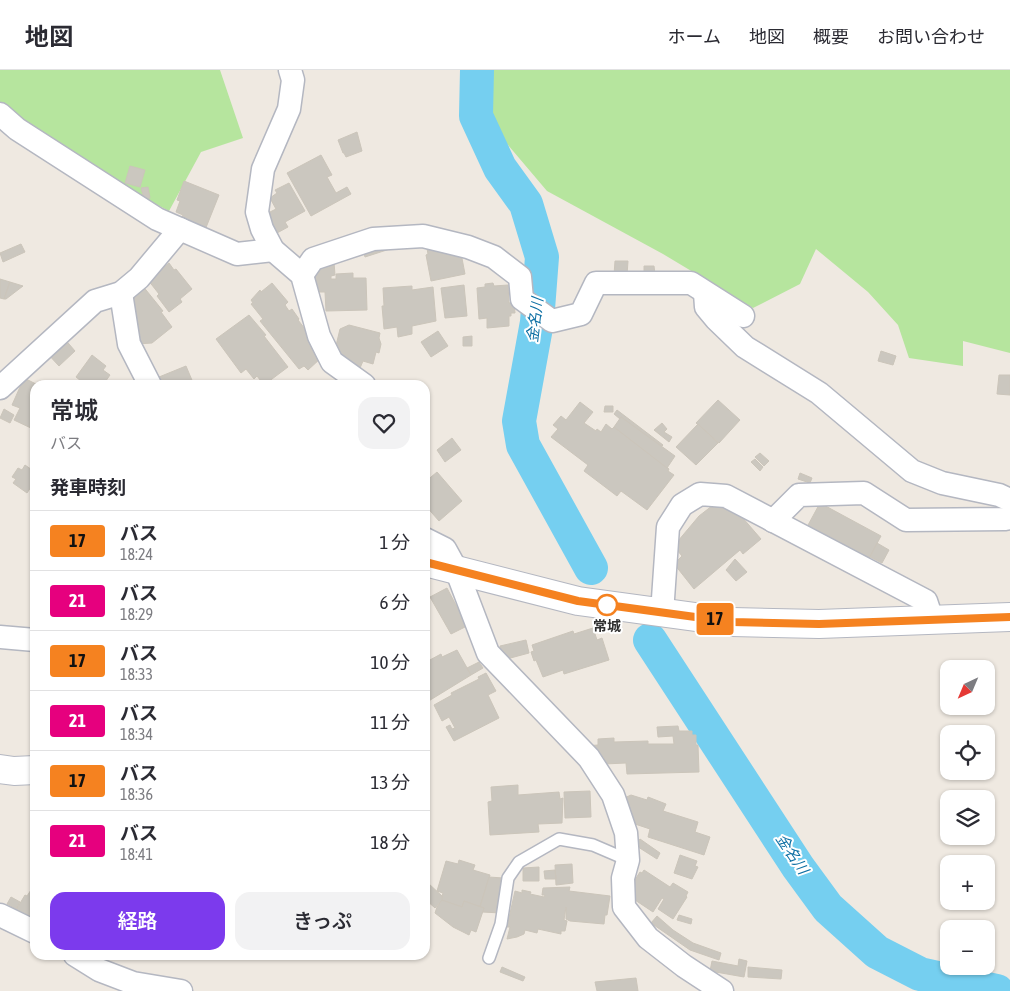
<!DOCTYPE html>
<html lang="ja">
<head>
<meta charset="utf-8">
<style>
	:root { --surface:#fff; --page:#f2f2f3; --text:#2b2b33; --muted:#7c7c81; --line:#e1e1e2; --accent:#7c3aed }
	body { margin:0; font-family:"Asap Condensed","Noto Sans JP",sans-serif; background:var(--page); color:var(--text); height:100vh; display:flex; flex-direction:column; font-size:19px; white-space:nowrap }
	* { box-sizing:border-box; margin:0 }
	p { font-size:16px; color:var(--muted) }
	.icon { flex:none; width:28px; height:28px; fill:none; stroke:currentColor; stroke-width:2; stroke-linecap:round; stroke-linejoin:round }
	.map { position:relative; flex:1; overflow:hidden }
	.panel { position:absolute; left:30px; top:310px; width:400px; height:580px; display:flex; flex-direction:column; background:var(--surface); border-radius:15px; box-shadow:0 1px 4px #0004 }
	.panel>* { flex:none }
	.badge { padding:0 10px; border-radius:4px; font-size:18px; line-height:32px }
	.needle { width:32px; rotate:224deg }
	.controls { position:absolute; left:940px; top:590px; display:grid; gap:10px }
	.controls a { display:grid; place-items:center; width:55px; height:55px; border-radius:10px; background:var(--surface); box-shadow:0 1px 4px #0004; font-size:25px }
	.map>.badge { position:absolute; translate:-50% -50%; box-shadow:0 0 0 2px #fff }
	h2 { padding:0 20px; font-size:19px; line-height:45px }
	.round { display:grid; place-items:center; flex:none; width:52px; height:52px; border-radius:15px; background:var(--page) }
	.head { display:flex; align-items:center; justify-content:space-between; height:85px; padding:0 20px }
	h1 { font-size:24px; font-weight:600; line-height:38px }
	.button { display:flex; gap:10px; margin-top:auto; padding:10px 20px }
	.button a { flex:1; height:58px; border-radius:15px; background:var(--accent); color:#fff; font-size:20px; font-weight:600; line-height:58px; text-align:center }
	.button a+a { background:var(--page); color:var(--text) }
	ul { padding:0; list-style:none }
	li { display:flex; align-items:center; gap:15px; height:60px; padding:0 20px; border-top:1px solid var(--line) }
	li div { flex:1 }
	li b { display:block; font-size:19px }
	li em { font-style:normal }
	li .badge { min-width:55px; font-weight:700; text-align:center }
	header { display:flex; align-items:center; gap:30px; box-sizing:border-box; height:70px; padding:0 25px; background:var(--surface); border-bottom:1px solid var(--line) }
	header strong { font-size:24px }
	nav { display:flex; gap:28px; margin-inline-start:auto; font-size:18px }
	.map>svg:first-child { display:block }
	.green { fill:#b6e59e }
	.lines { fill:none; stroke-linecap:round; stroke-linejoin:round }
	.river { stroke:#75cff0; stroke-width:34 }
	.building { fill:#cbc7bf; stroke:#cbc5ba }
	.lane-casing { stroke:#b4b7c1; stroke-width:14 }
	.street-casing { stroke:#b4b7c1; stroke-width:25 }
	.secondary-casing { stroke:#b4b7c1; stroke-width:30 }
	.lane { stroke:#fff; stroke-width:11 }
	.street { stroke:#fff; stroke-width:22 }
	.secondary { stroke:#fff; stroke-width:28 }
	.line-casing { stroke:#fff; stroke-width:11 }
	.line { stroke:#f58220; stroke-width:8 }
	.stop-dot { fill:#fff; stroke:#f58220; stroke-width:2.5 }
	.labels { text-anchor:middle; stroke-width:4; stroke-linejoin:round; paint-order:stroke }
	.stop-label { font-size:14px; font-weight:bold; fill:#2e2e2e; stroke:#fff }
	.water-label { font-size:15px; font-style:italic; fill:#0d6fa3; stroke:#fff }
</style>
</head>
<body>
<header>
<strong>地図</strong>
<nav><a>ホーム</a><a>地図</a><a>概要</a><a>お問い合わせ</a></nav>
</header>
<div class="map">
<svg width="1010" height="921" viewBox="0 0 1010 921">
	<rect width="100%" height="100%" fill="#efe9e1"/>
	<g class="green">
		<path d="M 0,0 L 220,0 L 243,68 L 201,82 L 169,141 L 134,123 L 0,36 Z"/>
		<path d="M 480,0 L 1010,0 L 1010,283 L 963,271 L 963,296 L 909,288 L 898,255 L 868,222 L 816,179 L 800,214 L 753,238 L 663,184 L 547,121 L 481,43 Z"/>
	</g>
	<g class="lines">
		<g class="river">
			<path d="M 477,0 L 476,46 L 500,98 L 526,134 L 542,187 L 537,252 L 519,351 L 523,375 L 591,498"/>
			<path d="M 650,570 L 798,797 L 828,838 L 877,882 L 920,904 L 997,921"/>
		</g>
	</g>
	<g class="building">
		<path d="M 357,62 L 362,81 L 346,87 L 344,83 L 343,83 L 338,70 Z"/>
		<path d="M 321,85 L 332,105 L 327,107 L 336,123 L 347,117 L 351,124 L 311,146 L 287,103 Z"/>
		<path d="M 130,96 L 145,100 L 140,117 L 125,113 Z"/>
		<path d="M 184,111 L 219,125 L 205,160 L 181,151 L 183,145 L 176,142 L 180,131 L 177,130 Z"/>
		<path d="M 289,113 L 305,141 L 285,152 L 288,157 L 277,163 L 266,144 L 276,139 L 270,128 L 277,123 L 275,120 Z"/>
		<path d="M 148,117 L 150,128 L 144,129 L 141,118 Z"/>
		<path d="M 426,173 L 460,178 L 465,204 L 431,211 L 426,185 L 428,184 Z"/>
		<path d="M 21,174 L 25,182 L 3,192 L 0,183 Z"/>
		<path d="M 362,177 L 393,178 L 365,187 Z"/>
		<path d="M 615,191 L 628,191 L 627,205 L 614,205 Z"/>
		<path d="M 334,192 L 335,205 L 331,206 L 331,209 L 336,209 L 336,204 L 353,203 L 353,208 L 366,208 L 367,240 L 326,241 L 325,222 L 315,222 L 312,194 Z"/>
		<path d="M 169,193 L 174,200 L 176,199 L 192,219 L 180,229 L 182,232 L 169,242 L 157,226 L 159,224 L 148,210 Z"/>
		<path d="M 644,196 L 654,196 L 655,204 L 644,204 Z"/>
		<path d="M 0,209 L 10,212 L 4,229 L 0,228 Z"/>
		<path d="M 10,212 L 23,216 L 6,229 L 4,229 Z"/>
		<path d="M 272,213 L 288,232 L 285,235 L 289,241 L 292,239 L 299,249 L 298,250 L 312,268 L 321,288 L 308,300 L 304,296 L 299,299 L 260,251 L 263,249 L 251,234 L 253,233 L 251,230 L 260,220 L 261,222 Z"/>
		<path d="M 493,213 L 494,216 L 508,215 L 509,233 L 514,232 L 515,243 L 511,243 L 511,246 L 509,246 L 509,256 L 487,258 L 487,248 L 479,249 L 477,218 L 485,217 L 485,214 Z"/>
		<path d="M 142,215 L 163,241 L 161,242 L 172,257 L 152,273 L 137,274 L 124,229 Z"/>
		<path d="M 464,215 L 467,246 L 445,248 L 441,218 Z"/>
		<path d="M 412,216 L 412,220 L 433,217 L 436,251 L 412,256 L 412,264 L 398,267 L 397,257 L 384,259 L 382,236 L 384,236 L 383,218 Z"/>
		<path d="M 249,245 L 266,265 L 264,266 L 288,297 L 264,315 L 257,306 L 254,309 L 246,299 L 241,303 L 216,269 Z"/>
		<path d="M 349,255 L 380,263 L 379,268 L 381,274 L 379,283 L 376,282 L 373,294 L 363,291 L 360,298 L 344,293 L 334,284 L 340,259 Z"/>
		<path d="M 438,261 L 448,276 L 431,287 L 421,272 Z"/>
		<path d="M 472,266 L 472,276 L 463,276 L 463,267 Z"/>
		<path d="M 63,267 L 75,281 L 59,296 L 46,282 Z"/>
		<path d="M 881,281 L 896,286 L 893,295 L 878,291 Z"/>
		<path d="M 92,285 L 106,296 L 103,300 L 110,305 L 103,315 L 86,315 L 76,307 Z"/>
		<path d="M 186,296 L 194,315 L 162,315 L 159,307 Z"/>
		<path d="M 999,305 L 1010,305 L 1010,325 L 997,324 Z"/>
		<path d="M 24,308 L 38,315 L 40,311 L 49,315 L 35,315 L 35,355 L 33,359 L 14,350 L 20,338 L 12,335 Z"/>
		<path d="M 718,330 L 740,350 L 719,373 L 696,353 Z"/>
		<path d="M 580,332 L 593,342 L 584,353 L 596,361 L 597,359 L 601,362 L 606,354 L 612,359 L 614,357 L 669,399 L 668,401 L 674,405 L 647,440 L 621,421 L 617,426 L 584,401 L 588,395 L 551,367 L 558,359 L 553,355 L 561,346 L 566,350 Z"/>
		<path d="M 605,336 L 613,336 L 613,342 L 604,342 Z"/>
		<path d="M 4,339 L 14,345 L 10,353 L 0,348 Z"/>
		<path d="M 617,340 L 663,375 L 661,377 L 621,347 L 620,349 L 614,344 Z"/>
		<path d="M 621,347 L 675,386 L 667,398 L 614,357 Z"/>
		<path d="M 662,353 L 667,359 L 664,362 L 672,367 L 669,372 L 654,360 Z"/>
		<path d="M 698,354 L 718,373 L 696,395 L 676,377 Z"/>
		<path d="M 452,368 L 461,380 L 445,392 L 437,380 Z"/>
		<path d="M 760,383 L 769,391 L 764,396 L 755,387 Z"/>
		<path d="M 755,389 L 763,397 L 760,401 L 751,392 Z"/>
		<path d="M 25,395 L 35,402 L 35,411 L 27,423 L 13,413 L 16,409 L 12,407 L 18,398 L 22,400 Z"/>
		<path d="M 437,402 L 462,431 L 439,451 L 425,435 L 425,412 Z"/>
		<path d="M 800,403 L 812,408 L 810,413 L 798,409 Z"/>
		<path d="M 717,432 L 735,439 L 761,469 L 743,484 L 740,480 L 694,519 L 675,495 L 676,492 L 682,486 L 677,480 L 678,471 L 699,446 Z"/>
		<path d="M 820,433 L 881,466 L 868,490 L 807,457 Z"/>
		<path d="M 877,473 L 889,480 L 882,493 L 870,487 Z"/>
		<path d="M 735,489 L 747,502 L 736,511 L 726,500 Z"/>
		<path d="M 447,518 L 467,556 L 451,564 L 430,527 Z"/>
		<path d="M 593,558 L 597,570 L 602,568 L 609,590 L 564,604 L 563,600 L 543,607 L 536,590 L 534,591 L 531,582 L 534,581 L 532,575 L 573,561 L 574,564 Z"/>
		<path d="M 526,570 L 529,583 L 503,590 L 500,576 Z"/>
		<path d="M 457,580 L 471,605 L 427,632 L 425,630 L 425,597 L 430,595 L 428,591 L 441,584 L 442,587 Z"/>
		<path d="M 479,592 L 483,598 L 471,605 L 467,598 Z"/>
		<path d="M 486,603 L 496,621 L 488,625 L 499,648 L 454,671 L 446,657 L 450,655 L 452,659 L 455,658 L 449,647 L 442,651 L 434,635 L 452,625 L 451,623 L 479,609 L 478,607 Z"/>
		<path d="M 678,656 L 679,661 L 692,661 L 692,665 L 696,665 L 696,675 L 698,675 L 699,702 L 627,704 L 626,693 L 604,694 L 604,687 L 594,687 L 585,676 L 598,675 L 598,669 L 614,668 L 614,672 L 648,671 L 648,674 L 674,674 L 673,666 L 658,667 L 657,657 Z"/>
		<path d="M 518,715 L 518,725 L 559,722 L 560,729 L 563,728 L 562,753 L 538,754 L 539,762 L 490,765 L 488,732 L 492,731 L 491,717 Z"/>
		<path d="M 590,721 L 591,747 L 565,748 L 564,722 Z"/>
		<path d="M 631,725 L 647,730 L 648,727 L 666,734 L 663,741 L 698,752 L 695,762 L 710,767 L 704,785 L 648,767 L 650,759 L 632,753 L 622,729 Z"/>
		<path d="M 640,769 L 660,783 L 657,789 L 635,775 Z"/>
		<path d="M 680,785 L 697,791 L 695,796 L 698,797 L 692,809 L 674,803 Z"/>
		<path d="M 459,790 L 475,795 L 473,800 L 490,805 L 480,837 L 464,831 L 462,837 L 441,830 L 443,823 L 437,821 L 446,791 L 458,794 Z"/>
		<path d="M 572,794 L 573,813 L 556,815 L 555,795 Z"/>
		<path d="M 539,797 L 539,811 L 523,811 L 523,798 Z"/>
		<path d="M 555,800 L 556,809 L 545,809 L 544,801 Z"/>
		<path d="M 644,800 L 670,817 L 673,813 L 688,822 L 686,826 L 687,827 L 673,849 L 658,839 L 664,829 L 662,828 L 653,842 L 629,826 L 629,819 L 640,802 L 642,803 Z"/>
		<path d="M 489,807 L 503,808 L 501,843 L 482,842 L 484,838 L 480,837 Z"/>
		<path d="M 428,813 L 442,826 L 442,830 L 435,838 L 425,829 L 425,817 Z"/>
		<path d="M 35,814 L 35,847 L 33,850 L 16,840 L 25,825 L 27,826 Z"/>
		<path d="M 570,817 L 569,821 L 610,826 L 607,845 L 605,845 L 604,854 L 570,851 L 566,849 L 566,837 L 564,850 L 567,851 L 565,861 L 561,861 L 561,864 L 538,859 L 537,863 L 525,860 L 524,864 L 517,867 L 507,869 L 510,857 L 507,857 L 515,821 L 522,823 L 522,820 L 531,822 L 530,824 L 544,827 L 545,825 L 542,825 L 543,818 Z"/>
		<path d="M 11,827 L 20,832 L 16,839 L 7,834 Z"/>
		<path d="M 442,830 L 462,837 L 464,831 L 484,838 L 476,862 L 471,860 L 469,865 L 453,857 L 435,843 L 437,837 Z"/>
		<path d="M 679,845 L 692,849 L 691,854 L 677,850 Z"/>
		<path d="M 657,846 L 673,860 L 693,873 L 721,883 L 719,890 L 690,880 L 651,853 Z"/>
		<path d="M 739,889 L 747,891 L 744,907 L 710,901 L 712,891 L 738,896 Z"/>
		<path d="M 502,897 L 525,907 L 523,911 L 500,902 Z"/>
		<path d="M 748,897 L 782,900 L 781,909 L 748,907 Z"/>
		<path d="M 636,908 L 638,921 L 597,921 L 595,912 Z"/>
	</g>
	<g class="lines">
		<defs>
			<path id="lane" d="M 489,888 L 501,854 L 508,808 L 519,792 L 559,769 L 593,775 L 628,790"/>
			<g id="street">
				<path d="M 290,0 L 293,10 L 289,39 L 263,99 L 257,142 L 262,159 L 273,180 L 302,205 L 319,266 L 332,292 L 364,315"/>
				<path d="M 0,44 L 17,59 L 157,149 L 237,184 L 273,180"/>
				<path d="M 302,205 L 313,189 L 373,169 L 423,166 L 468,177 L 494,187 L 520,207 L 522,229 L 552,251 L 581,244 L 596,213 L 691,213 L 743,246"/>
				<path d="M 121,223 L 129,274 L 150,315"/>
				<path d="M 705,223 L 706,237 L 716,249 L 745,277 L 819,323 L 912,401 L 942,413 L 999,425 L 1010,430"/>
				<path d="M 0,318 L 95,231 L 121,223 L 139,208 L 180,159"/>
				<path d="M 773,451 L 799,425 L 864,423 L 906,450 L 1005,449 L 1010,448"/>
				<path d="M 425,469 L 445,479 L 456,499 L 488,583 L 589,688 L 613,725 L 626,763 L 628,790 L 623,808 L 624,837 L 648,868 L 684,896 L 722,921"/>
				<path d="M 662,543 L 668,457 L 682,435 L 700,424 L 726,426 L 926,531 L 932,549"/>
				<path d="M 0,567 L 35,570"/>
				<path d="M 0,845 L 35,862"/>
				<path d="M 75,885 L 99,900 L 133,913 L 181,921"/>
			</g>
			<g id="secondary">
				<path d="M 425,492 L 578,531 L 732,552 L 819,554 L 1010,547"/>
				<path d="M 0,699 L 14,701 L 35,700"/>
			</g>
		</defs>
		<use href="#lane" class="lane-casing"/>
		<use href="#street" class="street-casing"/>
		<use href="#secondary" class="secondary-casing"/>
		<use href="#lane" class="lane"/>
		<use href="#street" class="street"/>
		<use href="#secondary" class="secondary"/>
	</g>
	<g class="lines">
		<defs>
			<path id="line" d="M 425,492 L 578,531 L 732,552 L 819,554 L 1010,547"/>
		</defs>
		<use href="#line" class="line-casing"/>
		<use href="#line" class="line"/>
	</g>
	<circle class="stop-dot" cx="607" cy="535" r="10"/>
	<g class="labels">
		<g class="stop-label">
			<text x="607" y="561">常城</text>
		</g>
		<g class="water-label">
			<text transform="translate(535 250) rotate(-83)" y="5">金名川</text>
			<text transform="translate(792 784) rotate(56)" y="5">金名川</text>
		</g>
	</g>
</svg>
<div class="controls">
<a><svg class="needle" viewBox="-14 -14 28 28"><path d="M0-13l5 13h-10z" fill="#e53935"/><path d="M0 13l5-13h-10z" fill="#7c7c81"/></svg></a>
<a><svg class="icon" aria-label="locate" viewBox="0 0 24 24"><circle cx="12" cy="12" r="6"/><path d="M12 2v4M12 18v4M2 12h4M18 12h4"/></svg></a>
<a><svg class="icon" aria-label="layers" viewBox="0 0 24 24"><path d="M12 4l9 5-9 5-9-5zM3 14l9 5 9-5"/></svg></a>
<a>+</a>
<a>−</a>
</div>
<b class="badge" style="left:715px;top:549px;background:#f58220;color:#111">17</b>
<section class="panel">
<div class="head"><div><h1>常城</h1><p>バス</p></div><a class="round"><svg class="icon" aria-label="heart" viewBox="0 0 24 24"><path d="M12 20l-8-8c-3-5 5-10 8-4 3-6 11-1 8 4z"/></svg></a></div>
<h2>発車時刻</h2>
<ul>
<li><span class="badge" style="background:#f58220;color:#111">17</span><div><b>バス</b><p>18:24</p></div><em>1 分</em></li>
<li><span class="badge" style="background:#e6007e;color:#fff">21</span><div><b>バス</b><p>18:29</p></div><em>6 分</em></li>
<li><span class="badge" style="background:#f58220;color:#111">17</span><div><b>バス</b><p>18:33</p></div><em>10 分</em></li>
<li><span class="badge" style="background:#e6007e;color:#fff">21</span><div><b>バス</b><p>18:34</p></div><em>11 分</em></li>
<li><span class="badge" style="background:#f58220;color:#111">17</span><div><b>バス</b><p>18:36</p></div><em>13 分</em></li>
<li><span class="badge" style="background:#e6007e;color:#fff">21</span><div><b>バス</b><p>18:41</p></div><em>18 分</em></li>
</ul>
<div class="button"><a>経路</a><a>きっぷ</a></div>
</section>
</div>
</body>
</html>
